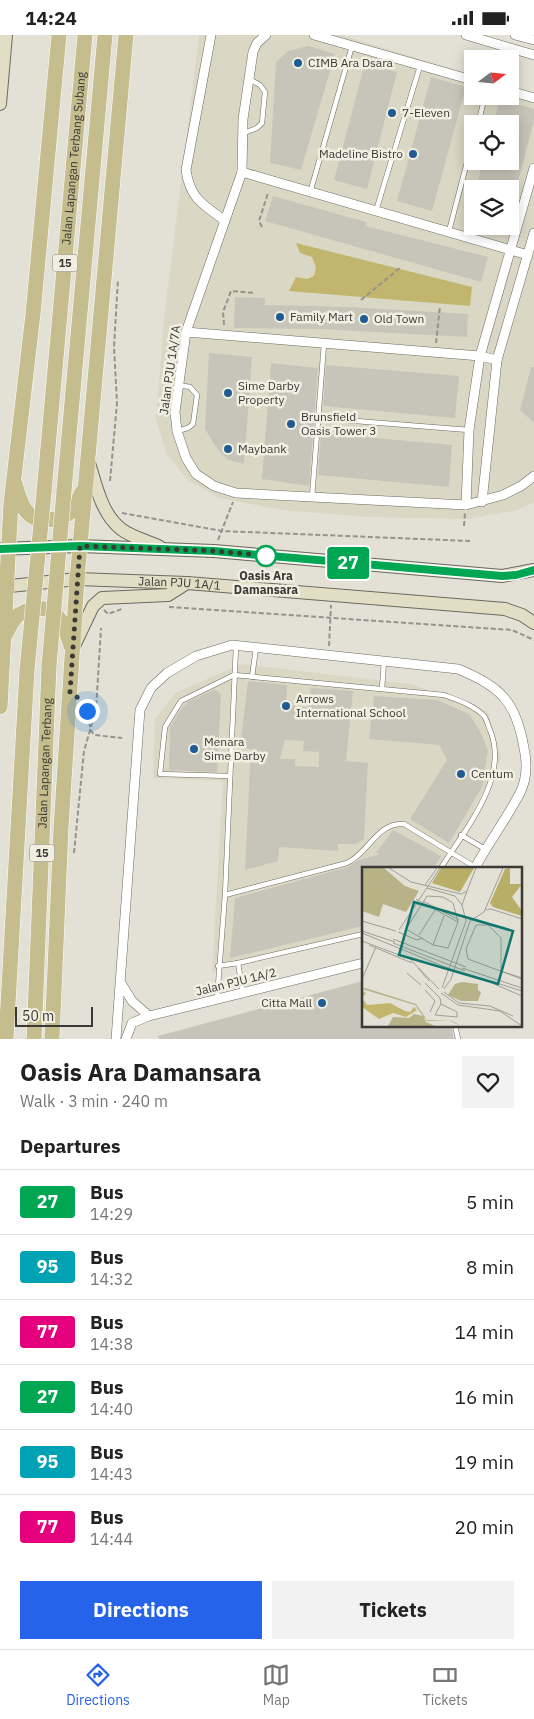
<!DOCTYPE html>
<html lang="en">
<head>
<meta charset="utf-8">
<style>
	:root { --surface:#fff; --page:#f2f2f2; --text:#222; --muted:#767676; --line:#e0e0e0; --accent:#2563eb }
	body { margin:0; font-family:"IBM Plex Sans",sans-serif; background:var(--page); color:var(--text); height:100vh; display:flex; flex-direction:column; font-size:19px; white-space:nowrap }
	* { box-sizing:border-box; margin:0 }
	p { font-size:16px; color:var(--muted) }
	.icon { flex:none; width:28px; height:28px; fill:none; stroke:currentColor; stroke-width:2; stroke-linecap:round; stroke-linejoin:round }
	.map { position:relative; height:1004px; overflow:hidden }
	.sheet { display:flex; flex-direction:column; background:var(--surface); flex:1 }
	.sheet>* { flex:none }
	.badge { padding:0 10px; border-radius:4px; font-size:18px; line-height:32px }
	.needle { width:32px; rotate:74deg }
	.tools { position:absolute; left:464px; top:15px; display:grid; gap:10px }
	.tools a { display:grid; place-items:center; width:55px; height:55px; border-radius:0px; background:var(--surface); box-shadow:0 2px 12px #0003; font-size:25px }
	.scale { position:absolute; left:15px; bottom:12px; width:78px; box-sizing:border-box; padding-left:5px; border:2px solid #3a3935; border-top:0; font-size:14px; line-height:18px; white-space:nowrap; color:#3a3935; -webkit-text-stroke:4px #f0efe2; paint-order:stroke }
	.you { position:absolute; width:25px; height:25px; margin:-12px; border:4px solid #fff; border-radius:50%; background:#1a73e8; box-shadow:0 0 0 8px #1a73e833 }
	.map>.badge { position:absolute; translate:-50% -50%; box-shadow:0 0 0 2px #fff }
	h2 { padding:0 20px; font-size:19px; line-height:45px }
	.round { display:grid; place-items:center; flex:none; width:52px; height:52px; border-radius:0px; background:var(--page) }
	.headline { display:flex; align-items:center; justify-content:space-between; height:85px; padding:0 20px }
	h1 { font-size:24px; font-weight:700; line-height:38px }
	.primary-button { display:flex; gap:10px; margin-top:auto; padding:10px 20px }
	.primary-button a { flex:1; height:58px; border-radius:0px; background:var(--accent); color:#fff; font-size:20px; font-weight:700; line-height:58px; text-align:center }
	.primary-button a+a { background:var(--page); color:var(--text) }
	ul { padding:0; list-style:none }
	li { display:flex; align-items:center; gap:15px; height:65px; padding:0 20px; border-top:1px solid var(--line) }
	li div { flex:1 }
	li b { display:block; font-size:19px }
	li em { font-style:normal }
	li .badge { min-width:55px; font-weight:700; text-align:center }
	.status { display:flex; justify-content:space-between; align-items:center; height:35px; padding:0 25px; background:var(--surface); direction:ltr }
	.status svg { height:14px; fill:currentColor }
	.dock { display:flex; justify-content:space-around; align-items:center; height:70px; border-top:1px solid var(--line); background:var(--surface); font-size:14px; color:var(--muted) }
	.dock a { display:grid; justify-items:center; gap:2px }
	.dock .current { color:var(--accent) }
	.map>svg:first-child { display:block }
	.built { fill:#dad8c4; fill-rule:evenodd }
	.water { fill:#c2b66f }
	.building { fill:#c7c5b9; fill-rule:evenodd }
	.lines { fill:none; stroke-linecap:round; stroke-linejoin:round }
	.lane-casing { stroke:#6b6a5f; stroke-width:5.5 }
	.street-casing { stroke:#6b6a5f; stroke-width:10 }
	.secondary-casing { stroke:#6b6a5f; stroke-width:14 }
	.primary-casing { stroke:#fff; stroke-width:16 }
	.path { stroke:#95938b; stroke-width:2; stroke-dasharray:5 2.5; stroke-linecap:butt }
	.lane { stroke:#fff; stroke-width:4.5 }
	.street { stroke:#fff; stroke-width:9 }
	.secondary { stroke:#e2dec6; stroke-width:12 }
	.primary { stroke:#c5bd8e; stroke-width:15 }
	.primary-bridge-casing { stroke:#fff; stroke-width:16; stroke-linecap:butt }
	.primary-bridge { stroke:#c5bd8e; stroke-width:15 }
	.line-casing { stroke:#fff; stroke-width:11 }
	.line { stroke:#00a651; stroke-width:8 }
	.walk { stroke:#3a3935; stroke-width:5; stroke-dasharray:0 9 }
	.poi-dot { fill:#225b93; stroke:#f0efe2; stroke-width:2 }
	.stop-dot { fill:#fff; stroke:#00a651; stroke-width:2.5 }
	.labels { text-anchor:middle; stroke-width:5; stroke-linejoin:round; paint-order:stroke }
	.shield { fill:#f0efe2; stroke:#717069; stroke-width:1 }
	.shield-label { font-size:11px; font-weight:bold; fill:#3a3935 }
	.poi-label { font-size:12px; fill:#3a3935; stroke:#f0efe2; text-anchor:start }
	.street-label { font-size:12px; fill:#3a3935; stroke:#f0efe2 }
	.stop-label { font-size:12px; font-weight:bold; fill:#3a3935; stroke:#f0efe2 }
	.inset-road { fill:none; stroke:#9f9e95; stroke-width:1 }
	.view { fill:#0f766e; fill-opacity:0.15; stroke:#0f766e; stroke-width:2.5 }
	.inset-edge { fill:none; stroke:#3a3935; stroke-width:2.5 }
</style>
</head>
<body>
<div class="status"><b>14:24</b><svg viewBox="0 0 49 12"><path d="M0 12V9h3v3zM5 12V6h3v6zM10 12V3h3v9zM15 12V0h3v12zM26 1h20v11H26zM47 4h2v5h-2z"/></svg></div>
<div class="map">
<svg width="534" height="1004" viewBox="0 0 534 1004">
	<rect width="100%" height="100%" fill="#e3e1d5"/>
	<g class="built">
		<path d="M 199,0 L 341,0 L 472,40 L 472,61 L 510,61 L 510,52 L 534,58 L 534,467 L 518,475 L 466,484 L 368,482 L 282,475 L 219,463 L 188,445 L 166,418 L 156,384 L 164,285 ZM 472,89 L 510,89 L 510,126 L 472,126 ZM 472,154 L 510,154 L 510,191 L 472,191 Z"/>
		<path d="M 241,629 L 411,649 L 488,677 L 501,723 L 444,833 L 363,833 L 363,899 L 212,937 L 223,746 L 153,743 L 155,684 L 175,658 Z"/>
	</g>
	<path class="water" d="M 296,208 L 472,252 L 470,271 L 289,256 L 296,242 L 307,244 L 314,241 L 316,232 L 312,222 L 300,218 Z"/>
	<g class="building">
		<path d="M 308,11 L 335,19 L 301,135 L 270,128 L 276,27 L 288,16 Z"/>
		<path d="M 365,28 L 397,37 L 367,154 L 334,145 Z"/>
		<path d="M 431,42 L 466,52 L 432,176 L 397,166 Z"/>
		<path d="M 500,64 L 534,74 L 534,86 L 516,154 L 476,154 L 483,126 L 510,126 L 510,89 L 493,89 Z"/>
		<path d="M 273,161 L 366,187 L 366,191 L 488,222 L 481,247 L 265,186 Z"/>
		<path d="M 235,262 L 265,263 L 265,270 L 349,272 L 468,279 L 467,302 L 320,294 L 234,293 Z"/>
		<path d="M 209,318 L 252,322 L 244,429 L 228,425 L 216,412 L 205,394 Z"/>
		<path d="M 271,328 L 318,333 L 309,451 L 262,444 Z"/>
		<path d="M 326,330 L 459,341 L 455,383 L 323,371 Z"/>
		<path d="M 531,332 L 534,332 L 534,388 L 520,375 Z"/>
		<path d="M 321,398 L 452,410 L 449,452 L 318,440 Z"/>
		<path d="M 248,646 L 287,650 L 286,670 L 308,672 L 311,653 L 353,656 L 346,726 L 368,728 L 364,804 L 356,809 L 338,809 L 338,816 L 279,812 L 278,826 L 245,835 L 251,714 L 240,713 ZM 285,705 L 304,706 L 303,716 L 319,717 L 319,732 L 295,731 L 295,724 L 280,724 Z"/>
		<path d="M 215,654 L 221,660 L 217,737 L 169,735 L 170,692 L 181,674 L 188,667 Z"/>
		<path d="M 374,661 L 437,665 L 469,679 L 481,698 L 488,716 L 482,752 L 449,808 L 410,784 L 447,725 L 439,710 L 369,704 Z"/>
		<path d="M 393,795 L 441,821 L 434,833 L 363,833 L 363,891 L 230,923 L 235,863 L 348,832 L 359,825 L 380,819 L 376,818 Z"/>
		<path d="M 363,946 L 363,990 L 451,990 L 454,1004 L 159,1004 L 158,1001 Z"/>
	</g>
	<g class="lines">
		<defs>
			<g id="lane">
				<path d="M 478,89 L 485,61"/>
				<path d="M 244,98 L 257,93 L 262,88 L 265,57 L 260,50 L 249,44"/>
				<path d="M 310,158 L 352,11"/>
				<path d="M 376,176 L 420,31"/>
				<path d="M 449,196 L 472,108"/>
				<path d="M 318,383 L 469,395"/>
				<path d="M 177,396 L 188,393 L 193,389 L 197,360 L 190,352 L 178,350"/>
				<path d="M 312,462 L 324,309"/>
				<path d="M 252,642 L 256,613"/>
				<path d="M 382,654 L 384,626"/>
				<path d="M 230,741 L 160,739 L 165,692 L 181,666 L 234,640 L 444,660 C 457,665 474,670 484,681 C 487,685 488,691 490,695 C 510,743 465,794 441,833"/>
				<path d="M 461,800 L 485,814"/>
				<path d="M 225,860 L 347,828 C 369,818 377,787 404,789 L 475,832"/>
				<path d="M 238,928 L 363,899"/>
				<path d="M 218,931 L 238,928 L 243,958"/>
				<path d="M 217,964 L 225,860 L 236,611"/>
				<path d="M 455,990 L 458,1004"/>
			</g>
			<g id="street">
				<path d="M 211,0 L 186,135 C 190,163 202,169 224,185"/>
				<path d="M 266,0 L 257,8 L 253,17 L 243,84 L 242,137 L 186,297 L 175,377 L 177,396 L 186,423 L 196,439 L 214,451 L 236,458 L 466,470 L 503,460 L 521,451 L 534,441"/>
				<path d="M 314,0 L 472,45"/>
				<path d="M 466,0 L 534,20"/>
				<path d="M 515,0 L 534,5"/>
				<path d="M 510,56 L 534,63"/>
				<path d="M 242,137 L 528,220"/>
				<path d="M 186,297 L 480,321 L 497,325"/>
				<path d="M 482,467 L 497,325 L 534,198"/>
				<path d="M 466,470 L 469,395 L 480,321 L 534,133"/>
				<path d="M 121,948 L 132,966 L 149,981"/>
				<path d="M 116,1004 L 140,675 L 151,653 L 167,638 L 196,621 L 232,610 L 458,634 C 500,651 516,666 524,713 C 527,727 527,744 520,758 C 507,783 489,807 475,833"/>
				<path d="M 126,1004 L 132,988 L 149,981 L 363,928"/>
			</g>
			<g id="secondary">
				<path d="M 0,69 L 6,0"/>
				<path d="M 89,428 C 96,450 101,478 121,494 C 131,502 148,506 160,512"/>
				<path d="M 0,514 L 79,511 L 214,516 L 502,541 L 534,535"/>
				<path id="s1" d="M 0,552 L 77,544 L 187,548 L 505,574 L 522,580 L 534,588"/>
				<path d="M 74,611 L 93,571 L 102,563 L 168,560 L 187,548"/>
			</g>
			<g id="primary">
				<path d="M 15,449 C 18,459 21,473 30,480 C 40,488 61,485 71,477 C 76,472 79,463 82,457"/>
				<path d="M 64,456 L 105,0"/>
				<path id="s2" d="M 44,457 L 85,0"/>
				<path d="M 5,600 C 8,595 11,588 15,583 C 24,574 46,569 55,579 C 64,587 67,600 71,611"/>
				<path d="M 0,672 L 11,468 L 33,279 L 59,0"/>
				<path d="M 6,1004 L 27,635"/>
				<path id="s3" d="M 34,1004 L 49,631"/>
				<path d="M 52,1004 L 61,793 L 77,544 L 126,0"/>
			</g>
		</defs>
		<use href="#lane" class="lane-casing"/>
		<use href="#street" class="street-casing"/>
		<use href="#secondary" class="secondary-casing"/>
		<use href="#primary" class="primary-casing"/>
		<g class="path">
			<path d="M 262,192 L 259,186 L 268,158"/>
			<path d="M 361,265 L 401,232"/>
			<path d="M 224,290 L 223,277 L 231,256 L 255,258"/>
			<path d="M 436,308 L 440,271"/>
			<path d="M 110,446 L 117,368 L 114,312 L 118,244"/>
			<path d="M 122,478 L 222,496 L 470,506"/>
			<path d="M 464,491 L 465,478"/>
			<path d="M 218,505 L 233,467"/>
			<path d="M 169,572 L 512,595 L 534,605"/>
			<path d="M 104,575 L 108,579 L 122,574"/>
			<path d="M 329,611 L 331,570"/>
			<path d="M 83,666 L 85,668 L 91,696 L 95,700 L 122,703"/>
			<path d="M 74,818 L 84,716 L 96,675 L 101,593"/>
		</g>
		<use href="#lane" class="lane"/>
		<use href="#street" class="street"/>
		<use href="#secondary" class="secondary"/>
		<use href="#primary" class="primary"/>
		<defs>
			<g id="primary-bridge">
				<path d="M 49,631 L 64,456"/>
				<path d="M 27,635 L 44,457"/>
			</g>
		</defs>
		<use href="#primary-bridge" class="primary-bridge-casing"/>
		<use href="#primary-bridge" class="primary-bridge"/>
	</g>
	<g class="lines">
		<defs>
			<path id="line" d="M 0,514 L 80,511 L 214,516 L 502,541 L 516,540 L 534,535"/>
		</defs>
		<use href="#line" class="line-casing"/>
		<use href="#line" class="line"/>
		<path class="walk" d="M 87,676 L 85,668 L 70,657 L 80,511 L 214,516 L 272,521 L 266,521"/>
	</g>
	<g class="poi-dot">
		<circle cx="298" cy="28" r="5"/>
		<circle cx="392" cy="78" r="5"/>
		<circle cx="413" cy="119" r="5"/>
		<circle cx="280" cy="282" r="5"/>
		<circle cx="364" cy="284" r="5"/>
		<circle cx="228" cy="358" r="5"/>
		<circle cx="291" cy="389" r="5"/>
		<circle cx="228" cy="414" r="5"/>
		<circle cx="286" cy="671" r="5"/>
		<circle cx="194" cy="714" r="5"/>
		<circle cx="461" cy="739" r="5"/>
		<circle cx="322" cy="968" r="5"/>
	</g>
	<circle class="stop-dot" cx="266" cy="521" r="10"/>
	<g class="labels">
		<g class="shield">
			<rect x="52.5" y="219.5" width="25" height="17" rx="4"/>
			<rect x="29.5" y="809.5" width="25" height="17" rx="4"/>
		</g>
		<g class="shield-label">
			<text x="65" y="232">15</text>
			<text x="42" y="822">15</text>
		</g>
		<g class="poi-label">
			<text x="308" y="32">CIMB Ara Dsara</text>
			<text x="402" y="82">7-Eleven</text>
			<text x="403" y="123" text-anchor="end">Madeline Bistro</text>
			<text x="290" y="286">Family Mart</text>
			<text x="374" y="288">Old Town</text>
			<text x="238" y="355">Sime Darby<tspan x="238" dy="14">Property</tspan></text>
			<text x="301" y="386">Brunsfield<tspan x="301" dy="14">Oasis Tower 3</tspan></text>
			<text x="238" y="418">Maybank</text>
			<text x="296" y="668">Arrows<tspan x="296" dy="14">International School</tspan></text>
			<text x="204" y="711">Menara<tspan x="204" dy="14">Sime Darby</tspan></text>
			<text x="471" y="743">Centum</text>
			<text x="312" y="972" text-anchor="end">Citta Mall</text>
		</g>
		<g class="street-label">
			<text dy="4" stroke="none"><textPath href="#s2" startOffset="335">Jalan Lapangan Terbang Subang</textPath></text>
			<text transform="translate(170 335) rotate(-82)" y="4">Jalan PJU 1A/7A</text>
			<text dy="4" stroke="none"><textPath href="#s1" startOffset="180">Jalan PJU 1A/1</textPath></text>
			<text dy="4" stroke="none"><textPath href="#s3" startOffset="276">Jalan Lapangan Terbang</textPath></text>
			<text transform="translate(236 947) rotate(-14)" y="4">Jalan PJU 1A/2</text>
		</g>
		<g class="stop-label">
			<text x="266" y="545">Oasis Ara<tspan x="266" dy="14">Damansara</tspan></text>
		</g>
	</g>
	<g transform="translate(362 832)">
		<rect width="160" height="160" fill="#e3e1d5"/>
		<path d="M 0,1 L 22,1 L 43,19 L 57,24 L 44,45 L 21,37 L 17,50 L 0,44 ZM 100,115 L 116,117 L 116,123 L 119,125 L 116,134 L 99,134 L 86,128 L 93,117 ZM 0,122 L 3,121 L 16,125 L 54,137 L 65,153 L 88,153 L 94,156 L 98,159 L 87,153 L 65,154 L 61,149 L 64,155 L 73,159 L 26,159 L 31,150 L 47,151 L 52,147 L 61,149 L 53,138 Z" fill="#b8b288"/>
		<path d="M 79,1 L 112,1 L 98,25 L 70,16 ZM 148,1 L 148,17 L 160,17 L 150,30 L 160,44 L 160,49 L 131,40 L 128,36 L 143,2 Z" fill="#b9ae67"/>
		<path d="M 0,124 L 4,126 L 0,131 L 5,138 L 28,136 L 43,144 L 48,145 L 52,140 L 55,143 L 44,150 L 31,146 L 17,152 L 0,140 Z" fill="#c2b66f"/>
		<path class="inset-road" d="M 27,1 L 49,15 L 99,27 L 105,24 L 114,1M 63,18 L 75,1M 65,21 L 93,29 L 100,38M 65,29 L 81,30 L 91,36 L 96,55 L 86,81 L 71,78 L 44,62 ZM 54,32 L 96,55M 61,34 L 97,53M 124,43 L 129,42 L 160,52M 0,54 L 34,64M 37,63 L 78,1M 0,64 L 33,75M 36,65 L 55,73 L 61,71M 0,66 L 83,100 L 160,124M 57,68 L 73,43M 31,72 L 104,100M 0,74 L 48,92 L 77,122M 31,76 L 103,104M 7,78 L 50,96M 71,78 L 82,49M 56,101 L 67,114M 100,101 L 160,121M 45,106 L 59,118M 160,111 L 139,104 L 139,71 L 126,58 L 114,58 L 104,82 L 106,92 L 160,112M 0,112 L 14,80M 63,116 L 78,131 L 79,137 L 95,145 L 95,150 L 73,148 L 79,137M 132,117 L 160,129M 80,121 L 104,54 L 100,38 L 105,24M 82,122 L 89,112 L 108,54 L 122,45 L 141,1M 63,123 L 73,134 L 68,145M 82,125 L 97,136 L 128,139 L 151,149M 79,126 L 96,138 L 138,144 L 160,159"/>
		<path class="view" d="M 52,35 L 151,64 L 136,117 L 37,88 Z"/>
		<rect width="160" height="160" class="inset-edge"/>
	</g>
</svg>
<div class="tools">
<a><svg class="needle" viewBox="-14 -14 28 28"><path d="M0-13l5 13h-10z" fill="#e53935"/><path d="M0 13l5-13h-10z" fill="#767676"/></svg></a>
<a><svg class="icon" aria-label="locate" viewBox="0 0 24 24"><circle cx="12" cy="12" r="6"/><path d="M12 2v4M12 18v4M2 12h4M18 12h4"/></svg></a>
<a><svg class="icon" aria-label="layers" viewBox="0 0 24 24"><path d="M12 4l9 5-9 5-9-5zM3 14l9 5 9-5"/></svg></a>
</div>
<div class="scale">50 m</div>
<div class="you" style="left:87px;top:676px"></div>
<b class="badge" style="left:348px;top:528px;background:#00a651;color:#fff">27</b>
</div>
<section class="sheet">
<div class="headline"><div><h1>Oasis Ara Damansara</h1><p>Walk · 3 min · 240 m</p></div><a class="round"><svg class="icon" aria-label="heart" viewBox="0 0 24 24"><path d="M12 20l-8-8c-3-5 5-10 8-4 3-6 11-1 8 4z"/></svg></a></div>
<h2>Departures</h2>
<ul>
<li><span class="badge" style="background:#00a651;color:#fff">27</span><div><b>Bus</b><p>14:29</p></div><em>5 min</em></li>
<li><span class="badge" style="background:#00a3b4;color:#fff">95</span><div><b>Bus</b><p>14:32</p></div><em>8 min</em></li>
<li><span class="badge" style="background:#e6007e;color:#fff">77</span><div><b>Bus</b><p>14:38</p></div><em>14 min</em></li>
<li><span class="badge" style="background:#00a651;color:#fff">27</span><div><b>Bus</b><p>14:40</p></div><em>16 min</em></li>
<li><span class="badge" style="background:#00a3b4;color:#fff">95</span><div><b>Bus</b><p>14:43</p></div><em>19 min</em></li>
<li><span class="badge" style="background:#e6007e;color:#fff">77</span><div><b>Bus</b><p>14:44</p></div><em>20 min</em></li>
</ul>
<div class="primary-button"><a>Directions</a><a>Tickets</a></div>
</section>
<nav class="dock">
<a class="current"><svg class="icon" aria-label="directions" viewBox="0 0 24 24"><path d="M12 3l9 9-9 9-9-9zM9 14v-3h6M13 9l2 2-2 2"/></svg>Directions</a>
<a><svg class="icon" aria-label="map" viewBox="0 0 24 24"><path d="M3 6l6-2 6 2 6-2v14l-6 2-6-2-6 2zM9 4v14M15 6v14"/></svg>Map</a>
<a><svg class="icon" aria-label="tickets" viewBox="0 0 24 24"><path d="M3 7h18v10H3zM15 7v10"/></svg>Tickets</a>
</nav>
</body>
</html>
